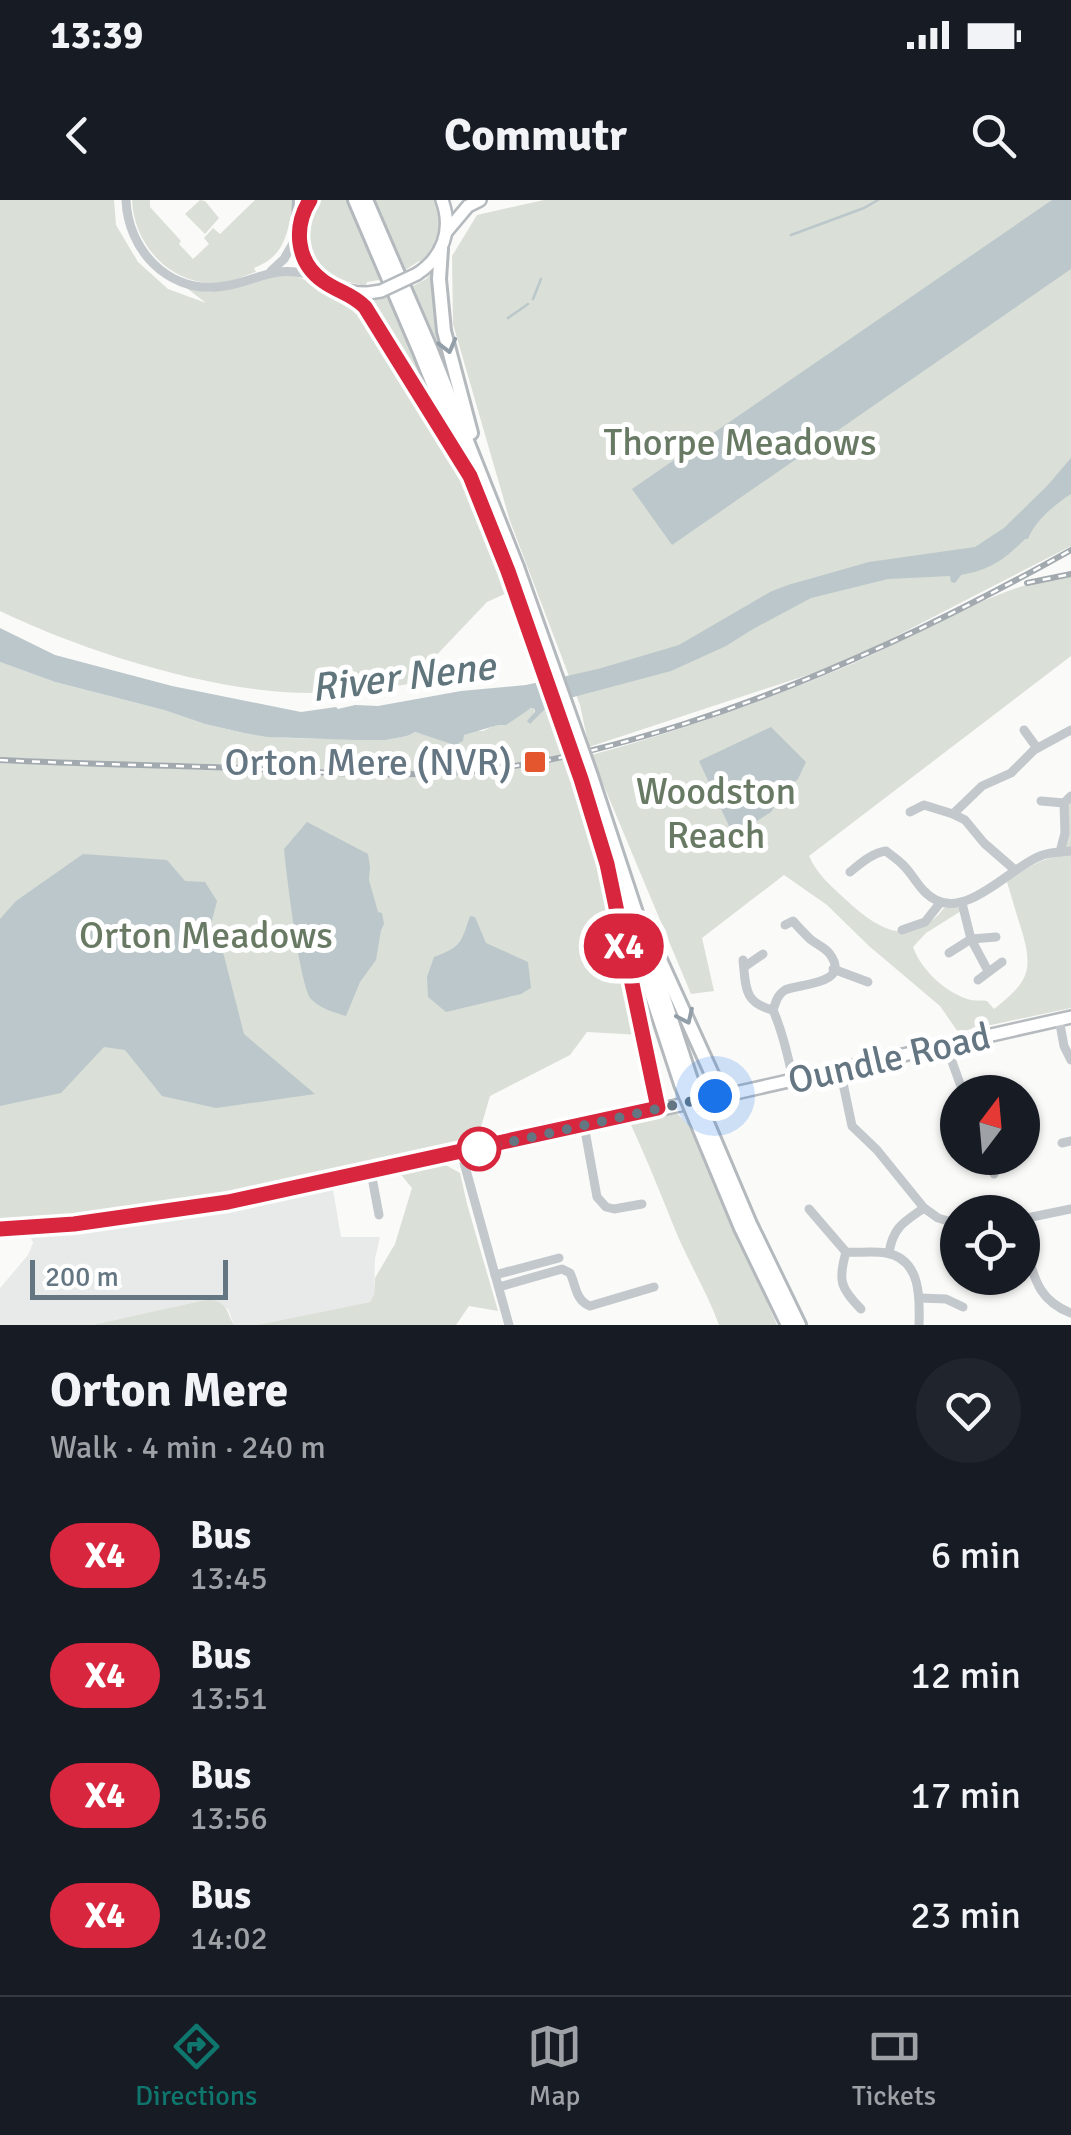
<!DOCTYPE html>
<html lang="en">
<head>
<meta charset="utf-8">
<style>
	:root { --surface:#171b24; --page:#20242c; --text:#f1f3f6; --muted:#9ea1a6; --line:#363941; --accent:#0f766e }
	body { margin:0; font-family:Signika,sans-serif; background:var(--page); color:var(--text); height:100vh; display:flex; flex-direction:column; font-size:38px; white-space:nowrap }
	* { box-sizing:border-box; margin:0 }
	p { font-size:32px; color:var(--muted) }
	.icon { flex:none; width:55px; height:55px; fill:none; stroke:currentColor; stroke-width:2; stroke-linecap:round; stroke-linejoin:round }
	.map { position:relative; height:1125px; overflow:hidden }
	.panel { display:flex; flex-direction:column; background:var(--surface); flex:1 }
	.panel>* { flex:none }
	.badge { padding:0 20px; border-radius:32px; font-size:35px; line-height:65px }
	.needle { width:65px; rotate:16deg }
	.fabs { position:absolute; left:940px; top:875px; display:grid; gap:20px }
	.fabs a { display:grid; place-items:center; width:100px; height:100px; border-radius:50%; background:var(--surface); box-shadow:0 2px 8px #0004; font-size:50px }
	.scale { position:absolute; left:30px; bottom:25px; width:198px; box-sizing:border-box; padding-left:10px; border:5px solid #657683; border-top:0; font-size:28px; line-height:35px; white-space:nowrap; color:#657683; -webkit-text-stroke:8px #fff; paint-order:stroke }
	.you { position:absolute; width:50px; height:50px; margin:-25px; border:8px solid #fff; border-radius:50%; background:#1a73e8; box-shadow:0 0 0 15px #1a73e833 }
	.map>.badge { position:absolute; translate:-50% -50%; box-shadow:0 0 0 5px #fff }
	.round { display:grid; place-items:center; flex:none; width:105px; height:105px; border-radius:52px; background:var(--page) }
	.overview { display:flex; align-items:center; justify-content:space-between; height:170px; padding:0 50px }
	h1 { font-size:48px; font-weight:700; line-height:75px }
	ul { padding:0; list-style:none }
	li { display:flex; align-items:center; gap:30px; height:120px; padding:0 50px }
	li div { flex:1 }
	li b { display:block; font-size:38px }
	li em { font-style:normal }
	li .badge { min-width:110px; font-weight:700; text-align:center }
	.status { display:flex; justify-content:space-between; align-items:center; height:70px; padding:0 50px; background:var(--surface); direction:ltr }
	.status svg { height:28px; fill:currentColor }
	header { display:flex; justify-content:space-between; align-items:center; height:130px; padding:0 50px; background:var(--surface); font-size:45px; font-weight:700 }
	.menu { display:flex; justify-content:space-around; align-items:center; height:140px; border-top:2px solid var(--line); background:var(--surface); font-size:28px; color:var(--muted) }
	.menu a { display:grid; justify-items:center; gap:5px }
	.menu .active { color:var(--accent) }
	.map>svg:first-child { display:block }
	.built { fill:#e8e9e9 }
	.green { fill:#dadfd7 }
	.water { fill:#bbc7cb }
	.lines { fill:none; stroke-linecap:round; stroke-linejoin:round }
	.stream { stroke:#bbc7cb; stroke-width:2.5 }
	.major-casing { stroke:#b5babe; stroke-width:16 }
	.highway-casing { stroke:#b4b9bd; stroke-width:18 }
	.minor { stroke:#c3c8cc; stroke-width:9 }
	.major { stroke:#fff; stroke-width:11 }
	.highway { stroke:#fff; stroke-width:12 }
	.rail-casing { stroke:#a2aab0; stroke-width:6 }
	.rail { stroke:#fff; stroke-width:2.5; stroke-dasharray:8; stroke-linecap:butt }
	.major-bridge-casing { stroke:#b5babe; stroke-width:16; stroke-linecap:butt }
	.highway-bridge-casing { stroke:#b4b9bd; stroke-width:18; stroke-linecap:butt }
	.major-bridge { stroke:#fff; stroke-width:11 }
	.highway-bridge { stroke:#fff; stroke-width:12 }
	.oneway { stroke:#939fa8 }
	.line-casing { stroke:#fff; stroke-width:22 }
	.line { stroke:#d7263d; stroke-width:15 }
	.walk { stroke:#657683; stroke-width:10; stroke-dasharray:0 18 }
	.poi-dot { fill:#e4572e; stroke:#fff; stroke-width:4 }
	.stop-dot { fill:#fff; stroke:#d7263d; stroke-width:5 }
	.labels { text-anchor:middle; stroke-width:10; stroke-linejoin:round; paint-order:stroke }
	.park-label { font-size:38px; fill:#687a64; stroke:#fff }
	.poi-label { font-size:38px; fill:#657683; stroke:#fff; text-anchor:end }
	.street-label { font-size:38px; fill:#657683; stroke:#fff }
	.water-label { font-size:40px; font-style:italic; fill:#60757c; stroke:#fff }
</style>
</head>
<body>
<div class="status"><b>13:39</b><svg viewBox="0 0 49 12"><path d="M0 12V9h3v3zM5 12V6h3v6zM10 12V3h3v9zM15 12V0h3v12zM26 1h20v11H26zM47 4h2v5h-2z"/></svg></div>
<header><svg class="icon" aria-label="back" viewBox="0 0 24 24"><path d="M15 5l-7 7 7 7"/></svg>Commutr<svg class="icon" aria-label="search" viewBox="0 0 24 24"><circle cx="10" cy="10" r="6"/><path d="M15 15l6 6"/></svg></header>
<div class="map">
<svg width="1071" height="1125" viewBox="0 0 1071 1125">
	<rect width="100%" height="100%" fill="#fafaf8"/>
	<path class="built" d="M 333,989 L 341,1037 L 380,1037 L 375,1059 L 374,1095 L 370,1102 L 257,1125 L 234,1125 L 228,1109 L 210,1099 L 92,1125 L 0,1125 L 0,1088 L 28,1055 L 33,1043 L 29,1032 L 81,1029 L 229,1009 Z"/>
	<g class="green">
		<path d="M 0,0 L 114,0 L 116,25 L 138,62 L 168,89 L 206,103 L 184,86 L 210,92 L 279,73 L 293,75 L 344,96 L 363,110 L 464,277 L 507,393 L 487,402 L 409,484 C 376,489 343,493 310,493 C 215,493 85,452 0,411 Z"/>
		<path d="M 132,0 L 150,0 L 150,7 L 181,41 L 179,44 L 193,59 L 209,44 L 204,38 L 213,28 L 220,34 L 255,0 L 294,0 C 287,32 287,55 254,68 L 256,72 C 246,75 236,80 226,82 C 175,90 134,48 132,0 Z"/>
		<path d="M 200,0 L 205,1 L 219,18 L 205,34 L 185,14 Z"/>
		<path d="M 316,0 L 350,0 L 385,79 L 367,82 L 366,86 C 318,78 283,49 316,0 Z"/>
		<path d="M 375,0 L 439,0 C 449,21 440,49 423,64 L 419,61 L 404,71 Z"/>
		<path d="M 544,0 L 1071,0 L 1071,346 L 844,463 L 589,547 L 580,505 L 510,321 L 453,124 L 452,56 L 477,15 Z"/>
		<path d="M 437,67 L 457,200 L 411,87 L 426,79 Z"/>
		<path d="M 391,94 L 453,239 C 439,215 424,192 412,168 C 399,143 387,120 368,99 Z"/>
		<path d="M 1071,374 L 1071,456 L 809,656 C 817,674 830,685 844,698 C 876,728 910,751 944,708 L 957,707 L 960,709 L 961,711 L 926,733 L 913,747 C 921,770 947,794 971,800 C 976,801 982,800 987,801 L 994,809 C 1029,781 1034,771 1021,728 C 1016,713 1012,698 1007,682 L 1010,677 L 1041,661 L 1057,656 L 1067,602 L 1071,600 L 1071,808 L 958,832 L 940,806 L 869,746 L 827,705 L 784,675 L 702,738 L 714,791 L 691,794 L 591,555 C 680,531 767,500 852,464 C 925,432 992,387 1071,374 Z"/>
		<path d="M 0,462 L 55,482 L 164,510 L 205,524 L 244,533 L 285,538 L 386,540 L 407,536 L 414,532 L 454,543 L 461,542 L 422,530 L 483,531 L 532,508 L 535,509 L 534,515 L 528,520 L 548,505 L 587,604 L 641,835 L 587,832 L 570,855 L 490,896 L 476,944 L 460,946 L 224,997 L 91,1015 L 0,1022 Z"/>
		<path d="M 677,913 L 693,931 L 777,1125 L 719,1125 C 708,1095 692,1068 679,1039 C 663,1000 648,961 630,923 Z"/>
		<path d="M 442,963 L 460,973 L 467,1004 L 498,1111 L 469,1106 L 456,1125 L 257,1125 L 370,1102 L 374,1095 L 375,1078 L 395,1044 L 412,988 L 398,971 Z"/>
		<path d="M 210,1099 C 230,1105 225,1110 234,1125 L 92,1125 Z"/>
	</g>
	<g class="water">
		<path d="M 1052,0 L 1071,0 L 1071,69 L 672,345 L 632,289 Z"/>
		<path d="M 1071,258 L 1071,294 C 1055,304 1034,322 1028,339 L 1025,339 C 1004,360 990,370 961,375 L 955,383 L 951,382 L 950,376 L 888,379 L 811,398 L 753,429 L 726,446 L 671,471 L 551,503 L 530,524 L 527,521 L 535,512 L 535,509 L 531,508 L 506,525 L 498,525 L 464,535 L 463,541 L 455,545 L 415,532 L 407,536 L 386,540 L 356,540 L 268,537 L 244,533 L 205,524 L 164,510 L 55,482 L 0,462 L 0,428 L 55,455 L 172,486 L 301,512 L 336,507 L 338,509 L 355,505 L 378,506 L 461,491 L 526,485 L 598,469 L 679,445 L 770,392 L 788,385 L 869,362 L 975,347 L 1004,328 L 1047,286 Z"/>
		<path d="M 771,527 L 806,562 L 798,579 L 783,592 L 771,612 L 757,621 L 755,631 L 743,639 L 735,639 L 699,561 Z"/>
		<path d="M 307,622 L 368,654 L 370,667 L 369,680 L 378,712 L 382,713 L 384,724 L 381,730 L 376,760 L 360,782 L 346,816 C 333,812 321,809 311,799 C 300,787 286,671 284,649 Z"/>
		<path d="M 83,654 L 167,660 L 185,681 L 205,682 L 217,701 L 211,724 L 224,756 L 244,834 L 315,894 L 216,908 L 162,896 L 125,850 L 104,847 L 61,893 L 0,906 L 0,719 L 16,701 Z"/>
		<path d="M 470,716 L 475,717 L 486,743 L 528,762 L 531,788 L 521,794 L 446,812 L 428,797 L 427,777 L 434,757 C 461,747 461,743 470,716 Z"/>
	</g>
	<g class="lines">
		<g class="stream">
			<path d="M 791,35 L 864,8 L 878,0"/>
			<path d="M 533,99 L 541,79"/>
			<path d="M 508,118 L 528,104"/>
		</g>
		<defs>
			<g id="major">
				<path d="M 310,0 C 280,48 315,94 368,93"/>
				<path d="M 447,31 L 468,6 L 480,0"/>
				<path d="M 417,74 C 443,57 453,30 442,0"/>
				<path d="M 0,1029 L 74,1025 L 228,1003 L 731,894 L 1071,817"/>
			</g>
			<g id="highway">
				<path d="M 355,0 L 420,152 L 508,371"/>
				<path d="M 366,0 L 430,148 L 517,367"/>
				<path d="M 300,21 L 301,0"/>
				<path d="M 441,49 L 439,79 L 444,131 L 471,233"/>
				<path d="M 345,91 L 365,107 L 451,244"/>
				<path d="M 591,576 L 691,880"/>
				<path d="M 581,579 L 681,884"/>
				<path d="M 616,710 L 658,909"/>
				<path d="M 651,740 L 721,894"/>
				<path d="M 705,918 L 750,1024 L 799,1125"/>
				<path d="M 696,920 L 741,1028 L 788,1125"/>
			</g>
		</defs>
		<use href="#major" class="major-casing"/>
		<use href="#highway" class="highway-casing"/>
		<g class="minor">
			<path d="M 126,0 C 128,49 166,91 217,87 C 257,84 271,61 316,77"/>
			<path d="M 271,71 L 284,59 L 299,33"/>
			<path d="M 1024,530 L 1037,548"/>
			<path d="M 1041,601 L 1064,603"/>
			<path d="M 910,612 L 924,605 L 953,614"/>
			<path d="M 1060,652 L 1065,633 L 1064,603 L 1071,596"/>
			<path d="M 1015,670 L 984,643 L 965,620 L 953,614 L 982,586 L 1011,573 L 1034,550 L 1071,530"/>
			<path d="M 850,672 C 861,663 872,653 886,651 C 892,656 899,660 904,666 C 915,677 921,693 936,700 C 968,717 1010,668 1040,656 C 1050,652 1061,652 1071,651"/>
			<path d="M 962,703 L 971,739 L 988,771"/>
			<path d="M 902,730 L 925,722 L 940,703"/>
			<path d="M 949,753 L 971,739 L 996,737"/>
			<path d="M 743,760 C 746,786 743,803 773,810 C 783,833 788,855 793,880"/>
			<path d="M 744,767 L 763,754"/>
			<path d="M 833,769 L 868,782"/>
			<path d="M 978,780 L 1002,762"/>
			<path d="M 773,810 C 776,802 777,795 785,790 C 796,784 854,785 829,753 C 824,747 816,744 810,739 C 804,733 798,727 793,721 L 785,725"/>
			<path d="M 1059,819 L 1064,846 L 1071,860"/>
			<path d="M 946,845 L 963,892"/>
			<path d="M 840,869 L 852,926 L 877,950 L 924,1008 L 938,1018 L 958,1024"/>
			<path d="M 584,925 L 597,997 L 606,1007 L 614,1009 L 642,1004"/>
			<path d="M 1062,943 L 1071,941"/>
			<path d="M 461,952 L 509,1125"/>
			<path d="M 989,958 L 994,974"/>
			<path d="M 371,972 L 379,1015"/>
			<path d="M 809,1009 L 846,1052 C 859,1053 873,1051 886,1053 C 921,1059 920,1098 919,1125"/>
			<path d="M 1022,1019 L 1071,1009"/>
			<path d="M 1022,1037 C 1034,1072 1034,1099 1071,1113"/>
			<path d="M 846,1052 C 838,1080 840,1088 861,1109"/>
			<path d="M 889,1053 C 893,1027 904,1022 924,1008"/>
			<path d="M 495,1075 L 559,1058"/>
			<path d="M 499,1087 L 562,1069 L 570,1073 C 576,1085 575,1100 590,1106 L 654,1087"/>
			<path d="M 920,1098 L 946,1099 L 963,1107"/>
		</g>
		<use href="#major" class="major"/>
		<use href="#highway" class="highway"/>
		<defs>
			<g id="rail">
				<path d="M 1027,383 L 1071,374"/>
				<path d="M 0,560 C 78,564 157,565 235,568 C 323,572 413,580 500,568 C 563,560 624,543 684,524 C 818,481 948,419 1071,350"/>
			</g>
		</defs>
		<use href="#rail" class="rail-casing"/>
		<use href="#rail" class="rail"/>
		<defs>
			<path id="major-bridge" d="M 368,93 L 381,91 L 417,74"/>
			<g id="highway-bridge">
				<path d="M 517,367 L 591,576"/>
				<path d="M 508,371 L 581,579"/>
				<path d="M 691,880 L 705,918"/>
				<path d="M 681,884 L 696,920"/>
			</g>
		</defs>
		<use href="#major-bridge" class="major-bridge-casing"/>
		<use href="#highway-bridge" class="highway-bridge-casing"/>
		<use href="#major-bridge" class="major-bridge"/>
		<use href="#highway-bridge" class="highway-bridge"/>
	</g>
	<defs><path id="oneway-chevron" d="M-2-3.5L2.5 0L-2 3.5" fill="none" stroke-width="1.6" stroke-linecap="round" stroke-linejoin="round" transform="scale(2.5)"/></defs>
	<g class="oneway">
		<use href="#oneway-chevron" transform="translate(448 146) rotate(75)"/>
		<use href="#oneway-chevron" transform="translate(686 817) rotate(65)"/>
	</g>
	<g class="lines">
		<defs>
			<path id="line" d="M 0,1029 L 74,1024 L 228,1002 L 658,908 L 607,664 L 581,579 L 508,371 L 470,276 L 365,107 C 351,93 338,92 323,81 C 296,62 293,27 310,0"/>
		</defs>
		<use href="#line" class="line-casing"/>
		<use href="#line" class="line"/>
		<path class="walk" d="M 479,949 L 715,896"/>
	</g>
	<rect class="poi-dot" x="523" y="550" width="24" height="24" rx="5"/>
	<circle class="stop-dot" cx="479" cy="949" r="20"/>
	<g class="labels">
		<g class="park-label">
			<text x="740" y="255">Thorpe Meadows</text>
			<text x="716" y="604">Woodston<tspan x="716" dy="44">Reach</tspan></text>
			<text x="206" y="748">Orton Meadows</text>
		</g>
		<g class="poi-label">
			<text x="512" y="575">Orton Mere (NVR)</text>
		</g>
		<g class="street-label">
			<text transform="translate(889 858) rotate(-13)" y="13">Oundle Road</text>
		</g>
		<g class="water-label">
			<text transform="translate(403 476) rotate(-7)" y="14">River Nene</text>
		</g>
	</g>
</svg>
<div class="fabs">
<a><svg class="needle" viewBox="-14 -14 28 28"><path d="M0-13l5 13h-10z" fill="#e53935"/><path d="M0 13l5-13h-10z" fill="#9ea1a6"/></svg></a>
<a><svg class="icon" aria-label="locate" viewBox="0 0 24 24"><circle cx="12" cy="12" r="6"/><path d="M12 2v4M12 18v4M2 12h4M18 12h4"/></svg></a>
</div>
<div class="scale">200 m</div>
<div class="you" style="left:715px;top:896px"></div>
<b class="badge" style="left:624px;top:746px;background:#d7263d;color:#fff">X4</b>
</div>
<section class="panel">
<div class="overview"><div><h1>Orton Mere</h1><p>Walk · 4 min · 240 m</p></div><a class="round"><svg class="icon" aria-label="heart" viewBox="0 0 24 24"><path d="M12 20l-8-8c-3-5 5-10 8-4 3-6 11-1 8 4z"/></svg></a></div>
<ul>
<li><span class="badge" style="background:#d7263d;color:#fff">X4</span><div><b>Bus</b><p>13:45</p></div><em>6 min</em></li>
<li><span class="badge" style="background:#d7263d;color:#fff">X4</span><div><b>Bus</b><p>13:51</p></div><em>12 min</em></li>
<li><span class="badge" style="background:#d7263d;color:#fff">X4</span><div><b>Bus</b><p>13:56</p></div><em>17 min</em></li>
<li><span class="badge" style="background:#d7263d;color:#fff">X4</span><div><b>Bus</b><p>14:02</p></div><em>23 min</em></li>
</ul>
</section>
<nav class="menu">
<a class="active"><svg class="icon" aria-label="directions" viewBox="0 0 24 24"><path d="M12 3l9 9-9 9-9-9zM9 14v-3h6M13 9l2 2-2 2"/></svg>Directions</a>
<a><svg class="icon" aria-label="map" viewBox="0 0 24 24"><path d="M3 6l6-2 6 2 6-2v14l-6 2-6-2-6 2zM9 4v14M15 6v14"/></svg>Map</a>
<a><svg class="icon" aria-label="tickets" viewBox="0 0 24 24"><path d="M3 7h18v10H3zM15 7v10"/></svg>Tickets</a>
</nav>
</body>
</html>
